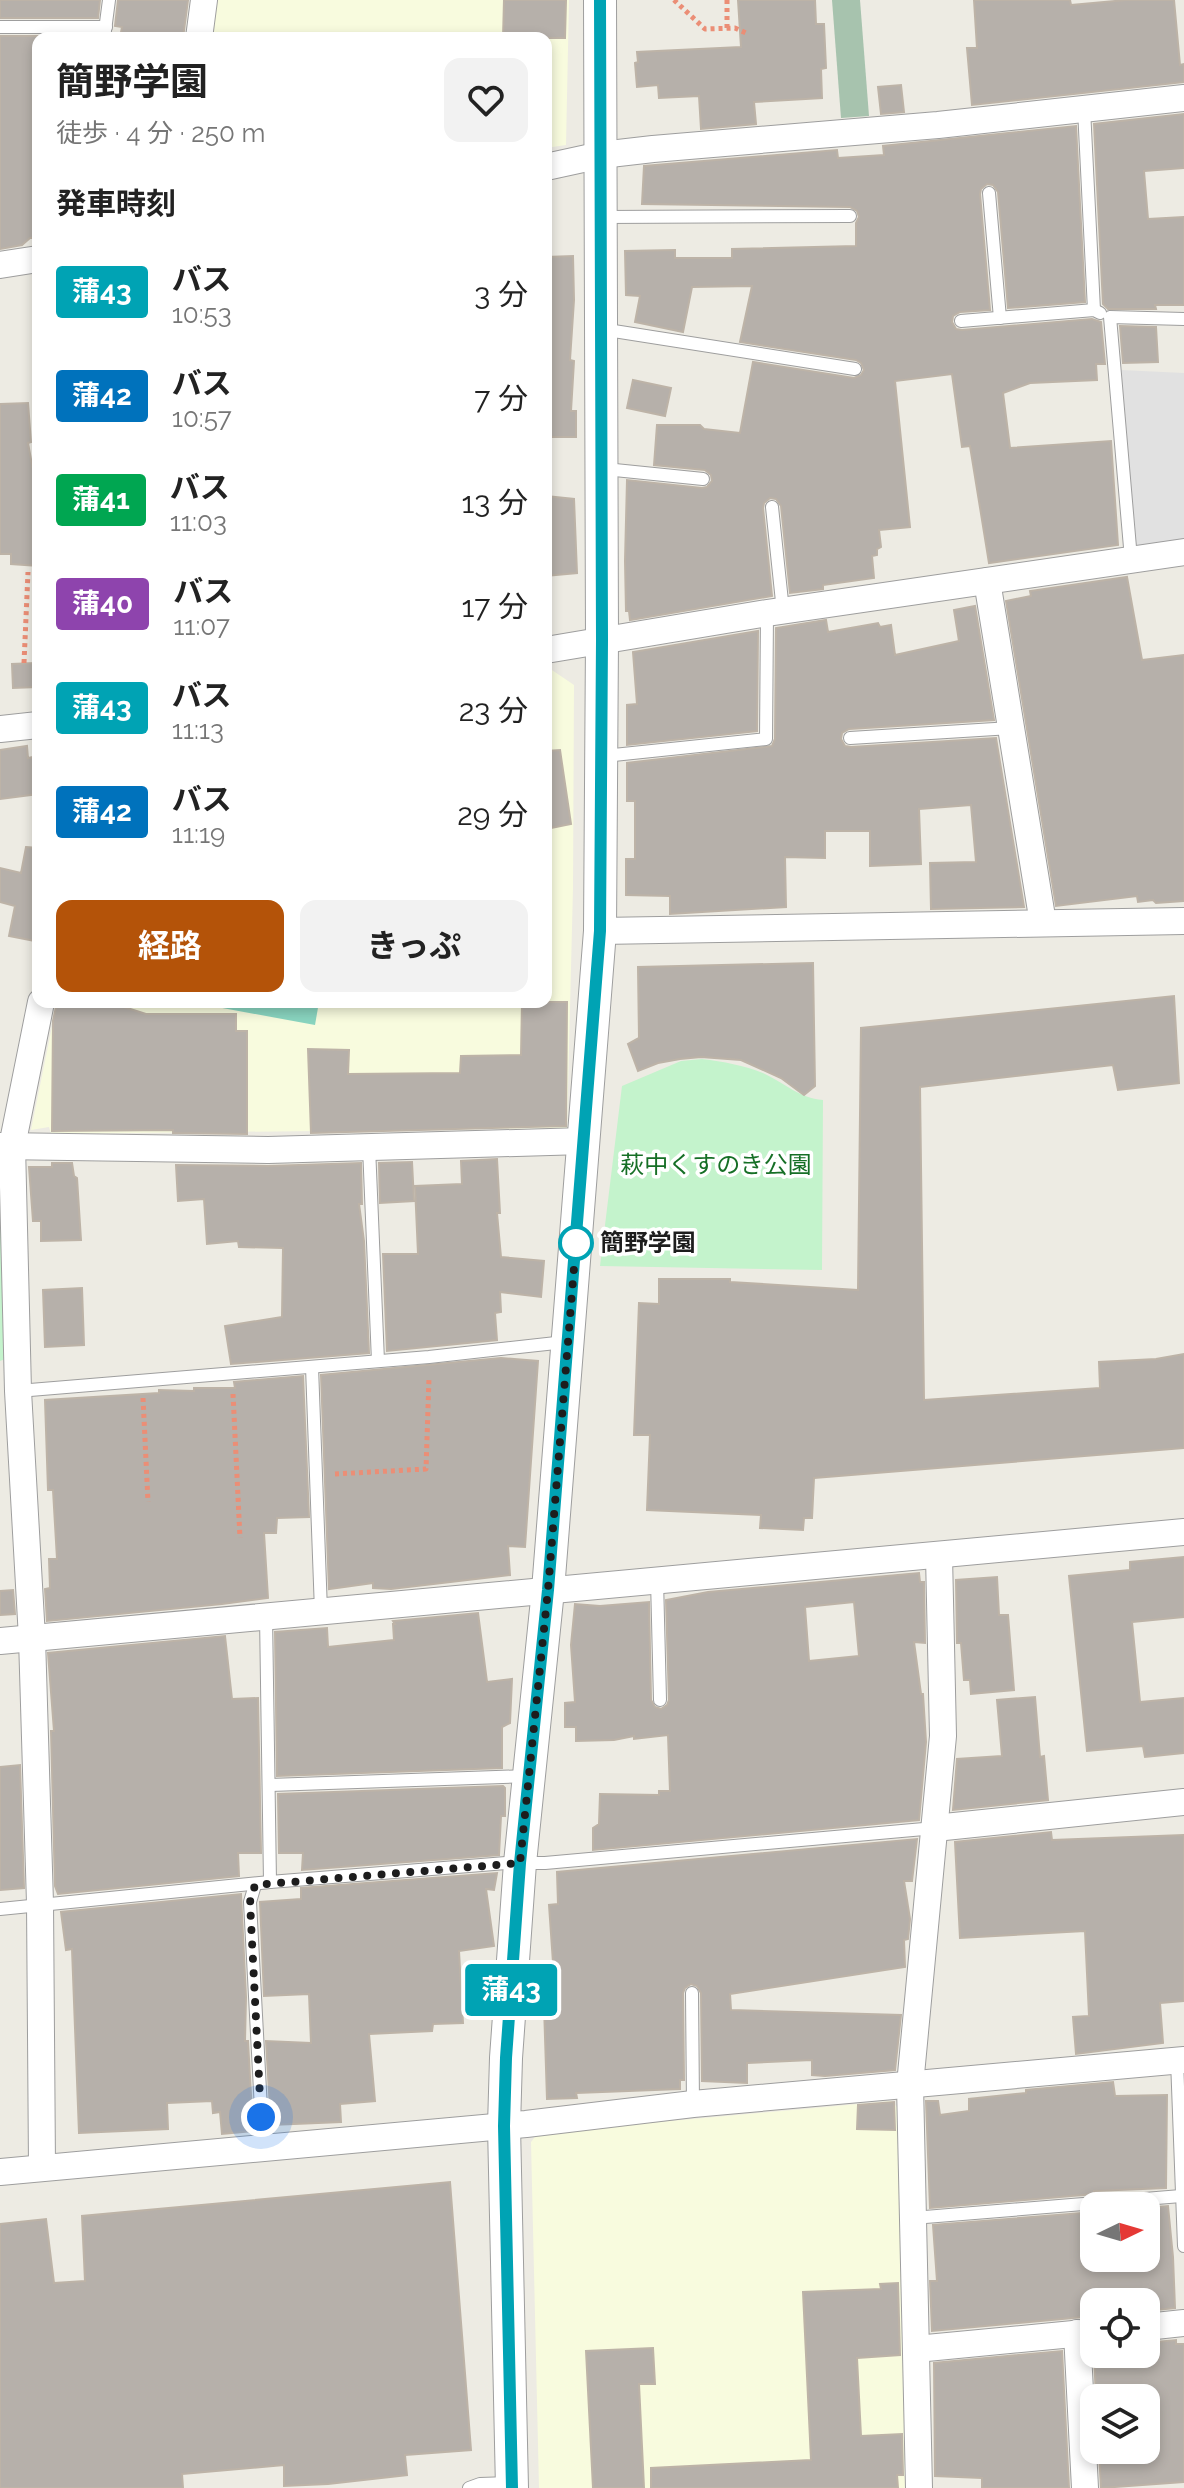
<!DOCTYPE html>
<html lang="ja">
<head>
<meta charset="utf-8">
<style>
	:root { --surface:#fff; --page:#f2f2f2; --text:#222; --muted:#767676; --accent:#b45309 }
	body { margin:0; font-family:Raleway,"Noto Sans JP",sans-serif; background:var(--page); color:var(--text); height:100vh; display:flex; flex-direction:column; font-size:30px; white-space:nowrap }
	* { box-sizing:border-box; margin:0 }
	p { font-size:26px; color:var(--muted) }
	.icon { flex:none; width:44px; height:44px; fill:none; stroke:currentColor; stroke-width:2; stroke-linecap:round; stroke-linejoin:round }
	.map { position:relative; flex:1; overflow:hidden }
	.drawer { position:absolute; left:32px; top:32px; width:520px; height:976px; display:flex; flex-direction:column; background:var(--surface); border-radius:16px; box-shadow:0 4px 12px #0003 }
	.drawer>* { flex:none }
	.badge { padding:0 16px; border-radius:6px; font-size:28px; line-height:52px }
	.needle { width:52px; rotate:85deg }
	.fabs { position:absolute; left:1080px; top:2192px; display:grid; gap:16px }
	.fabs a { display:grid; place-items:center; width:80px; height:80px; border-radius:16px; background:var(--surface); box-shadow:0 4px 12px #0003; font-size:40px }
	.you { position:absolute; width:40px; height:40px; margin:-20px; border:6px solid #fff; border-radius:50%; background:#1a73e8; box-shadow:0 0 0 12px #1a73e833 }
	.map>.badge { position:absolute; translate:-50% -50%; box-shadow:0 0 0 4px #fff }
	h2 { padding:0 24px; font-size:30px; line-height:72px }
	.round { display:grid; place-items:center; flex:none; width:84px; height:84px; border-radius:16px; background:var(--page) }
	.headline { display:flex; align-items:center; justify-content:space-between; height:136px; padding:0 24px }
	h1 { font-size:38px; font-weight:700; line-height:60px }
	.action { display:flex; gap:16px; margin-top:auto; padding:16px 24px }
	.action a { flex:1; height:92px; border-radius:16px; background:var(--accent); color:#fff; font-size:32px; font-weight:700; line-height:92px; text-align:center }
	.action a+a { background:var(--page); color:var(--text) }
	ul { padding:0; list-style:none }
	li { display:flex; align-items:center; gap:24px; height:104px; padding:0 24px }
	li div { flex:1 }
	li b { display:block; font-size:30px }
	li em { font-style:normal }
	li .badge { min-width:88px; font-weight:700; text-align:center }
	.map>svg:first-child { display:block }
	.education { fill:#f8fbde }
	.cemetery { fill:#a7c3ae }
	.park { fill:#c4f3cc }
	.pitch { fill:#89d4bf }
	.parking { fill:#e1e1e1 }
	.building { fill:#b6b0aa; stroke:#bdb3a7; stroke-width:2; fill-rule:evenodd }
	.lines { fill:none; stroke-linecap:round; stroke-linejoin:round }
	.service-casing { stroke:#9e9e9e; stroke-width:14 }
	.minor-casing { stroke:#9e9e9e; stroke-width:28 }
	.tertiary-casing { stroke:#9e9e9e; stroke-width:34 }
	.path { stroke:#eb8e76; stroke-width:5; stroke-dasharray:4 4; stroke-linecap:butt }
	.service { stroke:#fff; stroke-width:12 }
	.minor { stroke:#fff; stroke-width:26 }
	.tertiary { stroke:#fff; stroke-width:32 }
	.line-casing { stroke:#fff; stroke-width:18 }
	.line { stroke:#00a3b4; stroke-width:12 }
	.walk { stroke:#1d1d1d; stroke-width:8; stroke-dasharray:0 14.4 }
	.stop-dot { fill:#fff; stroke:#00a3b4; stroke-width:4 }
	.labels { text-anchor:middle; stroke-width:7; stroke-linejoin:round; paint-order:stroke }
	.park-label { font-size:24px; fill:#166f26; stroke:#fff }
	.stop-label { font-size:24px; font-weight:bold; fill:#1d1d1d; stroke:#fff; text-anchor:start }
</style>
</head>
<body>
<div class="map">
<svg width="1184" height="2488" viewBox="0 0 1184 2488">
	<rect width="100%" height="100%" fill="#edebe3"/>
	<g class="education">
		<path d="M 214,0 L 569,0 L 566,145 L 546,148 L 546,38 L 208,38 Z"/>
		<path d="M 546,666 L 574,685 L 573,888 L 567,1128 L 51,1134 L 49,1127 L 31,1130 L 57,1002 L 546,1002 Z"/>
		<path d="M 891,2101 L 899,2109 L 910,2488 L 539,2488 L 531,2142 L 538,2133 Z"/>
	</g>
	<path class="cemetery" d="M 832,0 L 860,0 L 869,116 L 841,118 Z"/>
	<g class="park">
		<path d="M 702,1059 C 724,1062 744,1065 765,1074 C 786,1084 799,1098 823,1100 L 822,1270 L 600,1266 L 622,1086 L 681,1061 Z"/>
		<path d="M 0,1219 L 5,1219 L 8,1358 L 0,1361 Z"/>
	</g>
	<path class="pitch" d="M 190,1002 L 319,1002 L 315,1025 Z"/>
	<path class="parking" d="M 1121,370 L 1184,373 L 1184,542 L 1136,551 Z"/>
	<g class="building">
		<path d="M 0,0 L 100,0 L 98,18 L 0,18 Z"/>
		<path d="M 118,0 L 188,0 L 183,38 L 120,38 L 122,27 L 115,26 Z"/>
		<path d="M 504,0 L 566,0 L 565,38 L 503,38 Z"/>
		<path d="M 738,0 L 815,0 L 816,24 L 824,24 L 826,68 L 821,69 L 822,98 L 754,102 L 756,124 L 701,129 L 699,96 L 659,98 L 658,85 L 637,87 L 635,63 L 638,62 L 637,52 L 741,47 Z"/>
		<path d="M 974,0 L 1070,0 L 1071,5 L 1126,0 L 1174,0 L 1180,65 L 1184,64 L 1184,82 L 972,105 L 967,48 L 977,48 Z"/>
		<path d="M 0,36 L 38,36 L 38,238 L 30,238 L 22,245 L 0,249 Z"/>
		<path d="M 901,85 L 904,112 L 881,114 L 878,87 Z"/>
		<path d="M 1184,114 L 1184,168 L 1144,171 L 1148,219 L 1184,217 L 1184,305 L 1155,305 L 1156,309 L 1108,309 L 1103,304 L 1094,124 Z"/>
		<path d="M 1076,126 L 1085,302 L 1008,308 L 998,192 L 993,185 L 987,184 L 981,189 L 980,194 L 990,310 L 960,312 L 953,316 L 952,322 L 956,329 L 962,330 L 1092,319 L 1101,322 L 1105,364 L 1096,364 L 1097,380 L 1030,383 L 1003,393 L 1010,448 L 1111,441 L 1118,545 L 989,563 L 970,446 L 962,447 L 952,374 L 895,381 L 910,527 L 879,530 L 881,547 L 877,549 L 877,555 L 872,556 L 874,578 L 823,585 L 823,589 L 790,593 L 781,506 L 776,499 L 770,498 L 764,503 L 763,508 L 772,596 L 630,620 L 629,611 L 626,611 L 625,561 L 627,480 L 702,488 L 707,487 L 712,481 L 711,475 L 705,470 L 654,465 L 657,425 L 700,425 L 704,429 L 740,433 L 753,362 L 854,378 L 861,375 L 864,370 L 861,363 L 856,360 L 740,342 L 752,286 L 692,287 L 683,332 L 635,322 L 640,296 L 626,295 L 625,251 L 675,250 L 675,258 L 732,258 L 732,249 L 856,246 L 856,223 L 859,217 L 857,211 L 850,207 L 642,204 L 644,166 L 837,150 L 838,158 L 884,155 L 883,146 Z"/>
		<path d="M 573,256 L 574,300 L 570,360 L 574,361 L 571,411 L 576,411 L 576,437 L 546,437 L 546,257 Z"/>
		<path d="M 1120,326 L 1156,327 L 1158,362 L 1123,363 Z"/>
		<path d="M 633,380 L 671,388 L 665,416 L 627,408 Z"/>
		<path d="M 28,403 L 31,442 L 28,443 L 38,497 L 38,566 L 11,564 L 11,554 L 0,554 L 0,404 Z"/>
		<path d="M 546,496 L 574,499 L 577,573 L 546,576 Z"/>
		<path d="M 1127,577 L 1142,660 L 1184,655 L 1184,901 L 1156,903 L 1153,900 L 1138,902 L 1137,896 L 1056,906 L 1006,601 L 1031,596 L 1030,591 Z"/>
		<path d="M 975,606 L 994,720 L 849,729 L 842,733 L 841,739 L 845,746 L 851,747 L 996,738 L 1024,907 L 931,909 L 930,863 L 976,862 L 971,805 L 919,809 L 921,864 L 870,866 L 870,831 L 825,831 L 825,858 L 785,857 L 786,907 L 670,914 L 670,896 L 626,895 L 626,859 L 635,859 L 635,801 L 627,801 L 627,763 L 772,746 L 775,739 L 776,628 L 826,620 L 828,632 L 878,623 L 880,627 L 891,625 L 895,655 L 959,641 L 954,610 Z"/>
		<path d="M 758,631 L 757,731 L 627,745 L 627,705 L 637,704 L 633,652 Z"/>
		<path d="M 35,663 L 37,687 L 13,688 L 12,664 Z"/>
		<path d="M 27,746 L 28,758 L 38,756 L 38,794 L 0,799 L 0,750 Z"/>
		<path d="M 560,750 L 571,824 L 546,829 L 546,751 Z"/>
		<path d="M 26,847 L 38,848 L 38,924 L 35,941 L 9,936 L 15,906 L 0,902 L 0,868 L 21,873 Z"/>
		<path d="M 813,963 L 815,1086 L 804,1095 L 781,1078 L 741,1060 L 701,1057 L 680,1059 L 658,1063 L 638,1071 L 628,1044 L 639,1038 L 638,967 Z"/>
		<path d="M 1174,996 L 1179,1083 L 1118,1090 L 1113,1065 L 920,1087 L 924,1400 L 1100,1388 L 1099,1362 L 1156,1359 L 1184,1354 L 1184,1448 L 814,1478 L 812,1518 L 804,1518 L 803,1530 L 760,1528 L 761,1515 L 647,1510 L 650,1435 L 634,1435 L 639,1303 L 659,1304 L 659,1279 L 730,1279 L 730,1282 L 858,1290 L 861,1028 Z"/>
		<path d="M 57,1002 L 122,1002 L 121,1006 L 146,1014 L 236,1014 L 236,1031 L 247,1031 L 247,1134 L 173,1133 L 173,1130 L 52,1131 L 53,1021 Z"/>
		<path d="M 522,1002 L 567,1002 L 566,1126 L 311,1133 L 308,1049 L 349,1050 L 348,1074 L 460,1073 L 461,1056 L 521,1055 Z"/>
		<path d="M 497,1159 L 500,1213 L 497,1213 L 501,1257 L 544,1261 L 541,1297 L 500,1292 L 501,1312 L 495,1313 L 497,1340 L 387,1351 L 383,1254 L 418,1254 L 415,1186 L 462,1184 L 461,1161 Z"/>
		<path d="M 412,1162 L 414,1201 L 380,1203 L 379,1163 Z"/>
		<path d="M 52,1163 L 72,1163 L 74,1176 L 77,1178 L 81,1240 L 41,1241 L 41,1221 L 33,1221 L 29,1167 L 52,1167 Z"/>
		<path d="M 361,1163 L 362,1204 L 359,1204 L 364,1241 L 369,1353 L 231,1364 L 225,1326 L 282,1317 L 283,1248 L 239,1247 L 238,1241 L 207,1244 L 204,1199 L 178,1201 L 176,1165 L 268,1166 Z"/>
		<path d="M 82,1288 L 84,1345 L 45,1347 L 43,1290 Z"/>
		<path d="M 501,1358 L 538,1361 L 525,1547 L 508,1546 L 510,1575 L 391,1589 L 373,1588 L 373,1583 L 329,1589 L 321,1375 Z"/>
		<path d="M 303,1376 L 309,1517 L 277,1518 L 276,1533 L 264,1533 L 268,1598 L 222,1604 L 47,1621 L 45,1589 L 50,1588 L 49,1559 L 57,1559 L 53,1490 L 48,1490 L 45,1400 L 159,1393 L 159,1390 L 194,1391 L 194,1388 L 235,1388 L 234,1382 Z"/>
		<path d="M 1184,1557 L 1184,1617 L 1132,1622 L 1140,1702 L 1184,1698 L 1184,1753 L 1145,1757 L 1143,1746 L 1087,1751 L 1069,1576 L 1130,1570 L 1130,1562 Z"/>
		<path d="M 919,1573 L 920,1582 L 924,1582 L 925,1643 L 914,1642 L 921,1694 L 923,1694 L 926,1742 L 919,1820 L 593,1850 L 593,1828 L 599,1824 L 600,1794 L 659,1795 L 659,1791 L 670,1791 L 668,1735 L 634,1739 L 634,1736 L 614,1740 L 576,1741 L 576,1727 L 565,1727 L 565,1703 L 575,1702 L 571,1645 L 575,1604 L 600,1606 L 649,1602 L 651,1700 L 655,1707 L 661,1709 L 667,1705 L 669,1700 L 666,1600 L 708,1592 ZM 854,1602 L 859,1656 L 809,1661 L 805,1607 Z"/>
		<path d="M 997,1577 L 999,1615 L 1008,1615 L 1014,1690 L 971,1694 L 970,1680 L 964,1680 L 961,1643 L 957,1643 L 956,1580 Z"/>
		<path d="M 13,1590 L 15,1614 L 0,1615 L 0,1591 Z"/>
		<path d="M 478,1613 L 487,1682 L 512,1679 L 510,1723 L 502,1727 L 502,1768 L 277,1776 L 275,1632 L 327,1628 L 328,1647 L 394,1640 L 393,1624 L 395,1624 L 393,1621 Z"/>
		<path d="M 225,1636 L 232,1699 L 258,1698 L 261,1853 L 238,1853 L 239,1876 L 58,1894 L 55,1886 L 51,1731 L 54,1731 L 48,1653 Z"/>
		<path d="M 1035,1697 L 1040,1757 L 1044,1756 L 1048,1800 L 953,1810 L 957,1759 L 1002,1756 L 997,1700 Z"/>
		<path d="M 20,1765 L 24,1888 L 0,1890 L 0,1767 Z"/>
		<path d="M 503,1786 L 505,1788 L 505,1816 L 501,1816 L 499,1855 L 302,1870 L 303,1853 L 279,1853 L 278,1794 Z"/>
		<path d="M 1051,1832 L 1052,1840 L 1184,1835 L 1184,2001 L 1160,2003 L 1163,2043 L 1076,2054 L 1073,2017 L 1089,2016 L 1085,1931 L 960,1938 L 955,1842 Z"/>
		<path d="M 917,1839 L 912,1881 L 904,1881 L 910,1919 L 908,1939 L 904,1940 L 905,1967 L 730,1994 L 731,2010 L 901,2015 L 895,2070 L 825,2076 L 812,2075 L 812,2060 L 747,2063 L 747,2083 L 702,2081 L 701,1993 L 697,1986 L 691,1984 L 685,1988 L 683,1993 L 684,2080 L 680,2080 L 680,2089 L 576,2093 L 577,2098 L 547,2099 L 544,2006 L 548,2006 L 547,1979 L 554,1977 L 549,1905 L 558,1904 L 557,1872 Z"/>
		<path d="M 497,1873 L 494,1890 L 486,1889 L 494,1946 L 459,1951 L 463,2023 L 433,2024 L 432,2031 L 369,2034 L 375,2101 L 340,2104 L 341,2122 L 271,2125 L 266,2041 L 311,2043 L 309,1994 L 264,1996 L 260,1902 L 301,1899 L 301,1888 Z"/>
		<path d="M 241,1894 L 246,1997 L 245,2041 L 248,2041 L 253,2131 L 222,2134 L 220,2112 L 213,2113 L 212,2101 L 167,2103 L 168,2129 L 79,2133 L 72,1949 L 66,1950 L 61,1912 Z"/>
		<path d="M 1113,2082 L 1115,2096 L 1167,2095 L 1166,2188 L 1094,2191 L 1094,2194 L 930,2208 L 926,2101 L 938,2101 L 940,2115 L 969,2111 L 969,2099 L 1026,2093 L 1026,2090 Z"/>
		<path d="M 894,2102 L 895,2130 L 857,2129 L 858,2105 Z"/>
		<path d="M 450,2182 L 471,2450 L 405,2455 L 407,2475 L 328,2484 L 284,2486 L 284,2465 L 182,2474 L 183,2488 L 0,2488 L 0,2224 L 46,2219 L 54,2283 L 85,2281 L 82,2216 Z"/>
		<path d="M 1168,2206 L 1173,2257 L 1175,2308 L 1146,2311 L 1146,2302 L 1094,2302 L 1094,2316 L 932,2331 L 930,2281 L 937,2281 L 933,2225 L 1094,2212 L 1094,2258 L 1146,2258 L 1146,2208 Z"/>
		<path d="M 898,2283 L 900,2355 L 857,2358 L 861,2436 L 902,2434 L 903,2475 L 897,2475 L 898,2488 L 651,2488 L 651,2468 L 811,2460 L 803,2292 L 881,2289 L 880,2284 Z"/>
		<path d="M 1176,2340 L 1176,2344 L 1184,2344 L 1184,2482 L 1101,2488 L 1099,2453 L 1146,2450 L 1146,2398 L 1096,2398 L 1094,2354 L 1146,2354 L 1146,2343 Z"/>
		<path d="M 653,2348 L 655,2384 L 639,2384 L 644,2488 L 593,2488 L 586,2351 Z"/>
		<path d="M 1062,2351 L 1069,2488 L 982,2488 L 982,2478 L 935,2476 L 934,2363 Z"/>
	</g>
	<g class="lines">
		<defs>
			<g id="service">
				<path d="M 0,27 L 106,27"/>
				<path d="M 104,38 L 109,0"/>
				<path d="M 1084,109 L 1094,310"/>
				<path d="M 989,193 L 1000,318"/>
				<path d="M 602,217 L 850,216"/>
				<path d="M 961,321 L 1094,310 L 1100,313"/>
				<path d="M 601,329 L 855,369"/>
				<path d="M 605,469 L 703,479"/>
				<path d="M 772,507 L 783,611"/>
				<path d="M 1131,559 L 1110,317 L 1184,319"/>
				<path d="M 850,738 L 1011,728"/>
				<path d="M 604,756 L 766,739 L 767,613"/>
				<path d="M 369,1147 L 378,1361"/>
				<path d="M 312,1367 L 321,1611"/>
				<path d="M 18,1391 L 429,1357 L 565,1342"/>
				<path d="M 657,1580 L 660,1700"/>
				<path d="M 266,1616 L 270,1882"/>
				<path d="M 270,1785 L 528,1776"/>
				<path d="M 255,1885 L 250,1902 L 263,2147"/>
				<path d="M 0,1909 L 270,1882 L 506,1863 L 545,1863 L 935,1828"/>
				<path d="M 692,1993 L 693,2104"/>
				<path d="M 1177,2060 L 1184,2246"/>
				<path d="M 913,2218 L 1181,2196"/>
				<path d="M 469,2488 L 480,2484 L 509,2483"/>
			</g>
			<g id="minor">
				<path d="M 199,38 L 204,0"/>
				<path d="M 546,167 L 601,155 L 653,149 L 938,125 L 1184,98"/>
				<path d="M 0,265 L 38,259"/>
				<path d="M 987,581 L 1043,923"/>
				<path d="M 546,650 L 767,613 L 1184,552"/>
				<path d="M 0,729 L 38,725"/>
				<path d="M 600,931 L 1184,921"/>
				<path d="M 41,1002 L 12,1146 L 18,1391 L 32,1638 L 40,1903 L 42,2167"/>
				<path d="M 0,1146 L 268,1150 L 584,1141"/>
				<path d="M 0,1641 L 1184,1532"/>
				<path d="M 935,1828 L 1184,1802"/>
				<path d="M 0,2172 L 526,2124 L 693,2104 L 1184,2060"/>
				<path d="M 1146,2327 L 1184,2323"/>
				<path d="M 1077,2333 L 1085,2488"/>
				<path d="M 916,2349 L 1094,2332"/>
				<path d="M 919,2488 L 910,2085 L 943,1736 L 939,1556"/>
			</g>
			<path id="tertiary" d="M 512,2488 L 504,2126 L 506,2058 L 520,1863 L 548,1590 L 600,931 L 602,640 L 600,0"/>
		</defs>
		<use href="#service" class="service-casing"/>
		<use href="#minor" class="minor-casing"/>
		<use href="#tertiary" class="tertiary-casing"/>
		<g class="path">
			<path d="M 674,0 L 705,29 L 735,28 L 746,33"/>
			<path d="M 727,0 L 727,29"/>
			<path d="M 24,663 L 28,572"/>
			<path d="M 233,1394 L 240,1538"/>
			<path d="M 143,1398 L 148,1502"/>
			<path d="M 335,1474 L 426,1469 L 429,1378"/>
		</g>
		<use href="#service" class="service"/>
		<use href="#minor" class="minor"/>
		<use href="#tertiary" class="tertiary"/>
	</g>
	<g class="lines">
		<defs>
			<path id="line" d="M 512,2488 L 504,2126 L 506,2058 L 520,1863 L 548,1590 L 600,931 L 602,640 L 600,0"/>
		</defs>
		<use href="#line" class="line-casing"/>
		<use href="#line" class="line"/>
		<path class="walk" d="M 261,2117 L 250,1902 L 255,1885 L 520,1863 L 548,1590 L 576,1243"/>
	</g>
	<circle class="stop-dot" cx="576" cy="1243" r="16"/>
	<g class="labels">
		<g class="park-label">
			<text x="716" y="1173">萩中くすのき公園</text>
		</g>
		<g class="stop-label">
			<text x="600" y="1251">簡野学園</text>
		</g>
	</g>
</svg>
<div class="fabs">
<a><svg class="needle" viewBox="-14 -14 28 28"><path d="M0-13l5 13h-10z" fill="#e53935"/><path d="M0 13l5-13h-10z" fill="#767676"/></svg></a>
<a><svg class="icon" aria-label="locate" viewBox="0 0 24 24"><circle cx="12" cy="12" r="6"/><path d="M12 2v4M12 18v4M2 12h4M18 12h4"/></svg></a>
<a><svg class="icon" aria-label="layers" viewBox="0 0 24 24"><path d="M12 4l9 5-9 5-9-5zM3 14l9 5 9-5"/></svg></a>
</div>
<div class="you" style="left:261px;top:2117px"></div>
<b class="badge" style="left:511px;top:1990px;background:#00a3b4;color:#fff">蒲43</b>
<section class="drawer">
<div class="headline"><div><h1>簡野学園</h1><p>徒歩 · 4 分 · 250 m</p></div><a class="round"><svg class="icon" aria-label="heart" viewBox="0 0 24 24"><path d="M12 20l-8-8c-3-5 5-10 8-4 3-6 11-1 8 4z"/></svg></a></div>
<h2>発車時刻</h2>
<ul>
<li><span class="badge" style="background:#00a3b4;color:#fff">蒲43</span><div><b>バス</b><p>10:53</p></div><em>3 分</em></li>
<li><span class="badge" style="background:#0072bc;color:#fff">蒲42</span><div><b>バス</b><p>10:57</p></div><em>7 分</em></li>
<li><span class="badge" style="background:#00a651;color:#fff">蒲41</span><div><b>バス</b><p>11:03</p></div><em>13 分</em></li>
<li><span class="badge" style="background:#8e44ad;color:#fff">蒲40</span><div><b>バス</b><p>11:07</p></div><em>17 分</em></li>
<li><span class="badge" style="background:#00a3b4;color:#fff">蒲43</span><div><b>バス</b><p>11:13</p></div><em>23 分</em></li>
<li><span class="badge" style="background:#0072bc;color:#fff">蒲42</span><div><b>バス</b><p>11:19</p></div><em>29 分</em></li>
</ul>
<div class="action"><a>経路</a><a>きっぷ</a></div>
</section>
</div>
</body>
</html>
